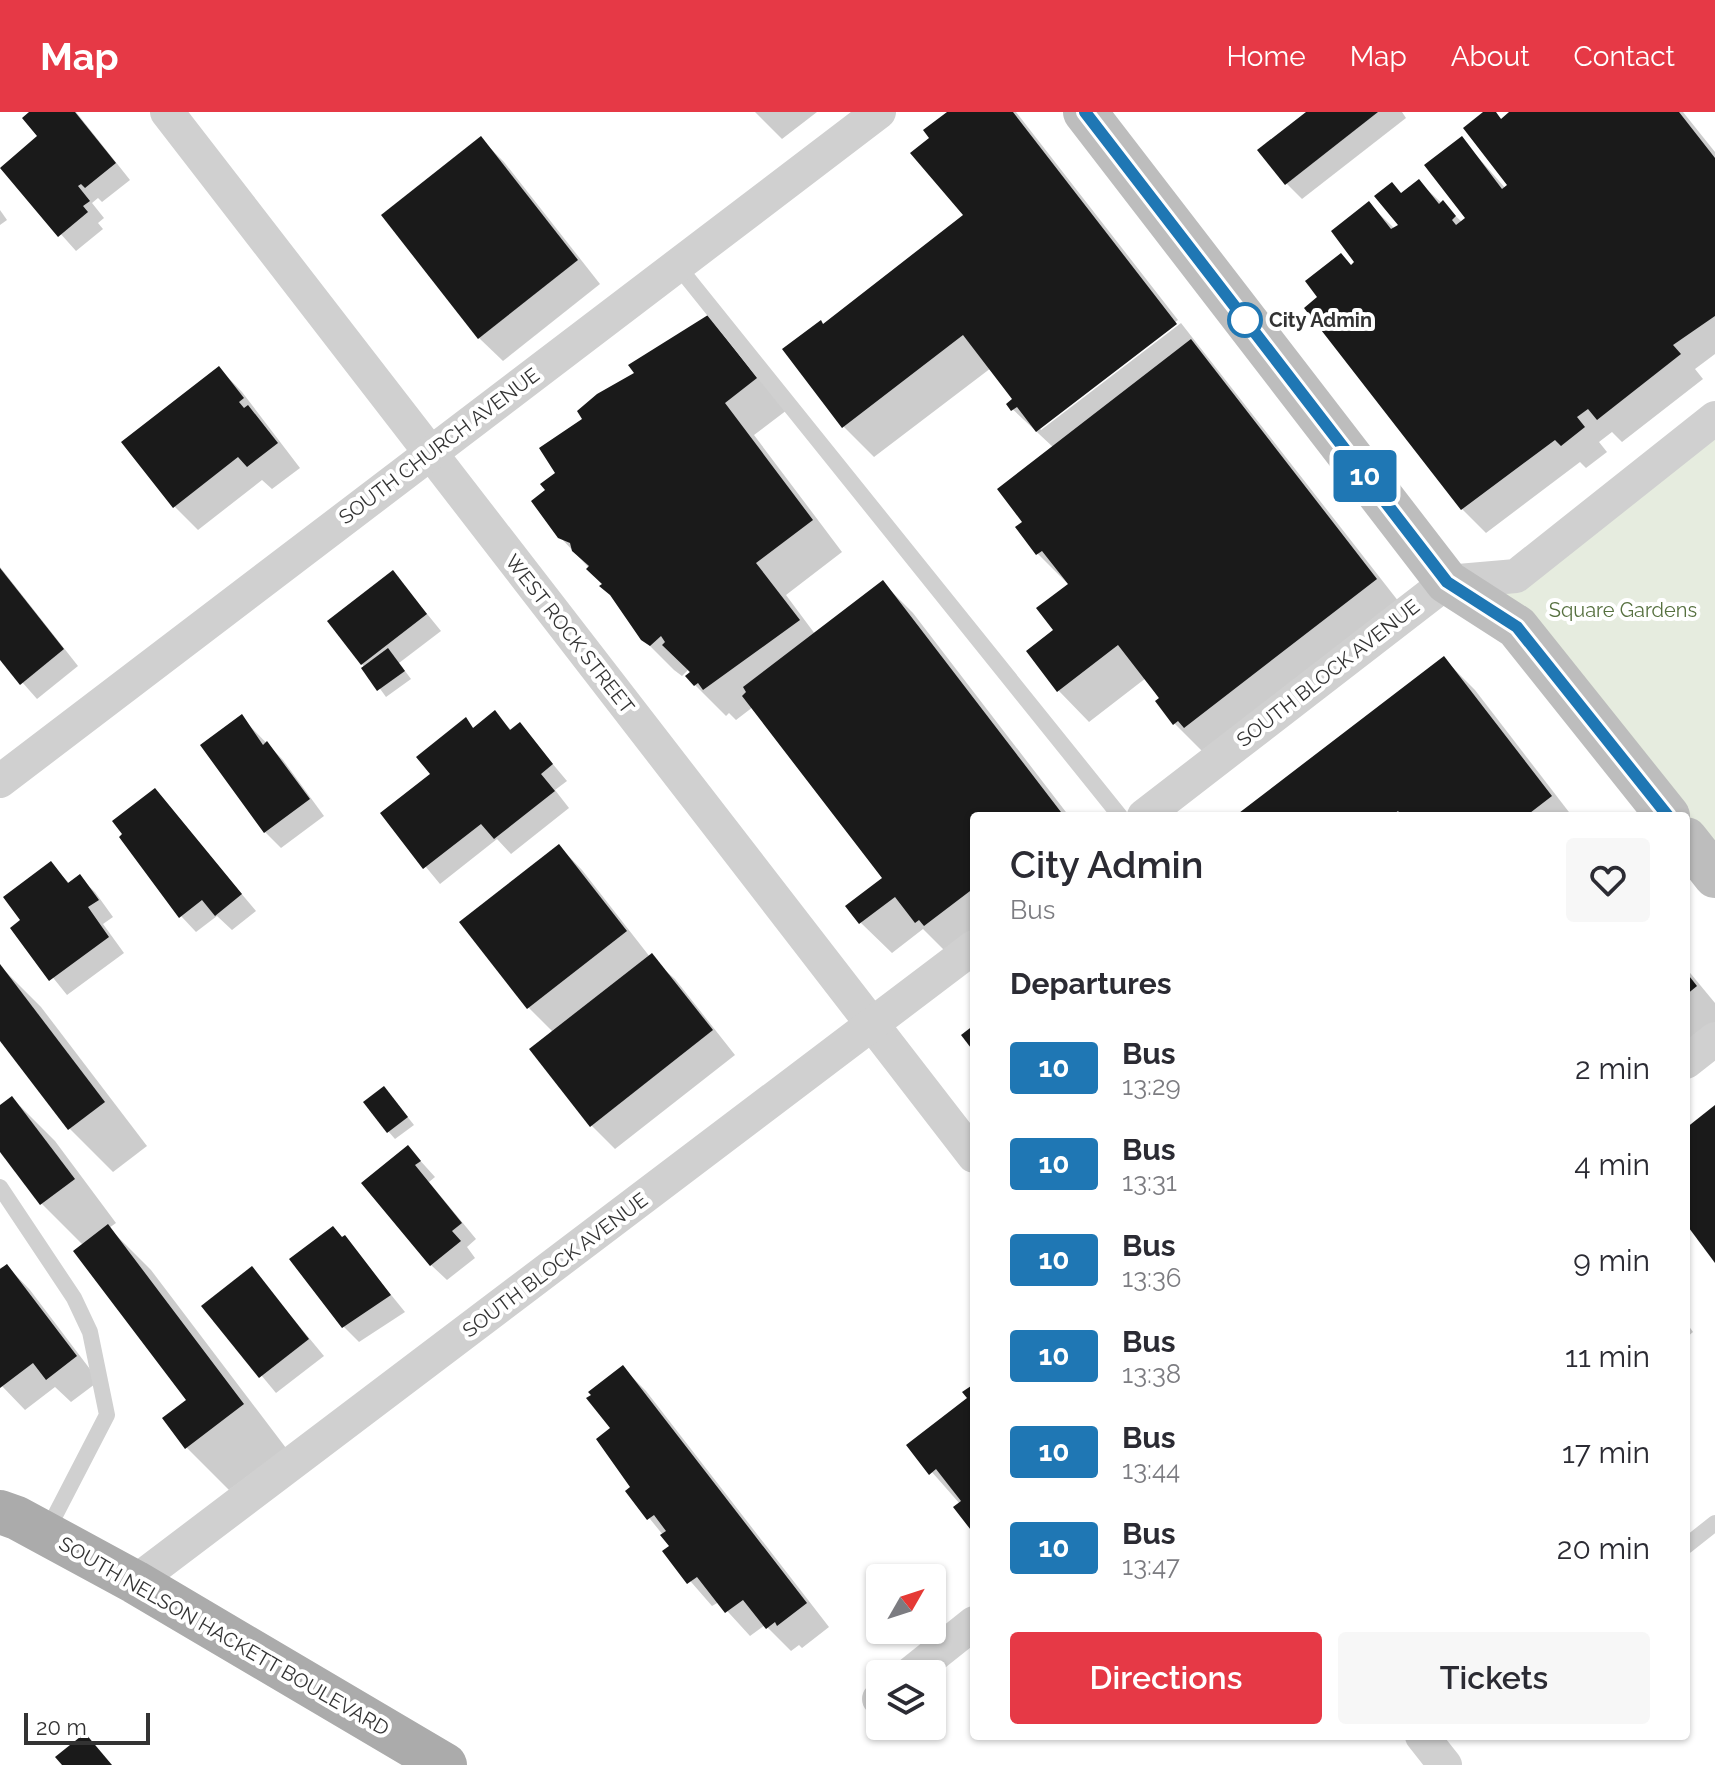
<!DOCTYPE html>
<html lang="en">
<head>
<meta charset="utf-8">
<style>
	:root { --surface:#fff; --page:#f7f7f7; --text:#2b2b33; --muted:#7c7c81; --accent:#e63946 }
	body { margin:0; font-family:Raleway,sans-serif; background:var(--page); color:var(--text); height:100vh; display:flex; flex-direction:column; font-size:30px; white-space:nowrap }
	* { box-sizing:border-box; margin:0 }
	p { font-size:26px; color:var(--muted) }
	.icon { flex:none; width:44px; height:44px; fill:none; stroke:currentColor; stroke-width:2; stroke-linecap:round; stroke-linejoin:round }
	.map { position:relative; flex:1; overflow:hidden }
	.details { position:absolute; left:970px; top:700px; width:720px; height:928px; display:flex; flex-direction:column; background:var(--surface); border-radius:8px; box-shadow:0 2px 6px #0004 }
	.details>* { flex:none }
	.badge { padding:0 16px; border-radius:6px; font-size:28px; line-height:52px }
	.needle { width:52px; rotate:51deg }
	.fabs { position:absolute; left:866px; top:1452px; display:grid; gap:16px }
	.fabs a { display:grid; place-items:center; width:80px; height:80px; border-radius:8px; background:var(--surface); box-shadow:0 2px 6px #0004; font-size:40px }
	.scale { position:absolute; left:24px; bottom:20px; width:126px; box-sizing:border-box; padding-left:8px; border:4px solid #333; border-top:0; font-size:22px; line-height:28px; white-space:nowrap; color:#333; -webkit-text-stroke:6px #fff; paint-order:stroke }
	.map>.badge { position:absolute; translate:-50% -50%; box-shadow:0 0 0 4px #fff }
	h2 { padding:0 40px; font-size:30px; line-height:72px }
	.round { display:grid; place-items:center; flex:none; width:84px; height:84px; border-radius:8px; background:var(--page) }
	.overview { display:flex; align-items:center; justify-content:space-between; height:136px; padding:0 40px }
	h1 { font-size:38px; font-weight:600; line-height:60px }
	.cta { display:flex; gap:16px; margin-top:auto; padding:16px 40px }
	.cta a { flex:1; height:92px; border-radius:8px; background:var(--accent); color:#fff; font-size:32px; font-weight:600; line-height:92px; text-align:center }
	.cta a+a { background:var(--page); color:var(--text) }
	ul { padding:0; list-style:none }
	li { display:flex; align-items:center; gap:24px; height:96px; padding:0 40px }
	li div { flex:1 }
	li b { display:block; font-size:30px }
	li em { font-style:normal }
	li .badge { min-width:88px; font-weight:700; text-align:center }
	header { display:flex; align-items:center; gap:48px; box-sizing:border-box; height:112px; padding:0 40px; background:var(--accent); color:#fff }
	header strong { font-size:38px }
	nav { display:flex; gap:44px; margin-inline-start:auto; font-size:28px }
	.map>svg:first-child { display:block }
	.green { fill:#e6ecdf }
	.shadow { fill:#0003 }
	.building { fill:#1a1a1a }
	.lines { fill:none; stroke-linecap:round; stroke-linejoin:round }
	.lane { stroke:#d0d0d0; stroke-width:16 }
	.street { stroke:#d0d0d0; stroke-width:34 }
	.secondary { stroke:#bdbdbd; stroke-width:44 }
	.primary { stroke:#ababab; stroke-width:44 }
	.line-casing { stroke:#fff; stroke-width:18 }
	.line { stroke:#1f77b4; stroke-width:12 }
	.stop-dot { fill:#fff; stroke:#1f77b4; stroke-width:4 }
	.labels { text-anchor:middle; stroke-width:8; stroke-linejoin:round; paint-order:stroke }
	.stop-label { font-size:20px; font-weight:bold; fill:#333; stroke:#fff; text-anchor:start }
	.street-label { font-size:20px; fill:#333; stroke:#fff }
	.park-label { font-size:20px; fill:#56703f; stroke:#fff }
</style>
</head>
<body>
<header>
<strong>Map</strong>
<nav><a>Home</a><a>Map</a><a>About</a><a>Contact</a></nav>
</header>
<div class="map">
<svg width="1715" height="1653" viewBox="0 0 1715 1653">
	<rect width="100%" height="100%" fill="#fff"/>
	<path class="green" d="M 1715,306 L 1715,764 L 1447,470 L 1516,464 Z"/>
	<g class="shadow">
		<path d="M 32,0 L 76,0 L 130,68 L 102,90 L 98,86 L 92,91 L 104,106 L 98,111 L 103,117 L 76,139 L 1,55 L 39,24 Z"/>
		<path d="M 755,0 L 817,0 L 782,27 Z"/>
		<path d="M 950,0 L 1016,0 L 1178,208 L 1039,315 L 1041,318 L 1181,211 L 1406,499 L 1205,642 L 1175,612 L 1146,566 L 1089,610 L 1059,579 L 1028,540 L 1056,519 L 1069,473 L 1038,442 L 1024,411 L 1054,336 L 1008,293 L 1015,287 L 991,256 L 874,345 L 844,315 L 824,214 L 966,104 L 931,27 Z"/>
		<path d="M 1309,0 L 1402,0 L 1406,6 L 1302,87 L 1286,71 Z"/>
		<path d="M 1487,0 L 1494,0 L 1502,8 L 1512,0 L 1683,0 L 1715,40 L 1715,242 L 1695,257 L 1703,267 L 1622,330 L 1612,320 L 1599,330 L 1607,340 L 1586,356 L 1580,350 L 1486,421 L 1462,397 L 1352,155 L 1357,151 L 1369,92 L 1395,117 L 1401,113 L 1402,83 L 1419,70 L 1462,110 L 1467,106 L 1462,27 L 1506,77 L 1510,73 Z"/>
		<path d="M 481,27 L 504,50 L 600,172 L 503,249 L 479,226 Z"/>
		<path d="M 0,98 L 7,108 L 0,113 Z"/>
		<path d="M 708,205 L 787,298 L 754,323 L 842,440 L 786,483 L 815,522 L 882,470 L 913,501 L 1069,704 L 974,704 L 974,831 L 947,841 L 923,817 L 892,841 L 861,811 L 884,766 L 753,595 L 736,608 L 729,601 L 726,604 L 695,573 L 688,558 L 682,564 L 674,558 L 642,526 L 604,472 L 560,425 L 548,378 L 585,307 Z"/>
		<path d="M 219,256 L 242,280 L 300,356 L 272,377 L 262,368 L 198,418 L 174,394 Z"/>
		<path d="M 0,455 L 78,554 L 37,587 L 0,545 Z"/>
		<path d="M 393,460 L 441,519 L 399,551 L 411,567 L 386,585 L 362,552 Z"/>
		<path d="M 1444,547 L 1475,578 L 1572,704 L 1239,704 Z"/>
		<path d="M 495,601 L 512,619 L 520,613 L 567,669 L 555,678 L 569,696 L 511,742 L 497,727 L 440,772 L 382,702 L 433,662 L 466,608 L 474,617 Z"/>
		<path d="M 241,605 L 283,648 L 324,704 L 281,736 L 265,720 Z"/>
		<path d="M 155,679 L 256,799 L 232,818 L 217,804 L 196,820 L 181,804 Z"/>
		<path d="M 559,734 L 582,758 L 650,845 L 675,867 L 735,943 L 615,1037 L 591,1013 L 554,921 L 529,896 L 462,810 Z"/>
		<path d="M 51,752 L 70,772 L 79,765 L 95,780 L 113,805 L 103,812 L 124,841 L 67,883 L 13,816 L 23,809 Z"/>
		<path d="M 0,854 L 41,895 L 147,1034 L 113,1060 L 70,1017 L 0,926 Z"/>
		<path d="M 1686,856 L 1715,891 L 1715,915 L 1686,937 Z"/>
		<path d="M 391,984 L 414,1013 L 395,1027 L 388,1019 Z"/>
		<path d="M 12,986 L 55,1029 L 116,1111 L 109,1116 L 151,1158 L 286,1336 L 229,1378 L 186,1335 L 189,1288 L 83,1133 L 41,1091 L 0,1037 L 0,995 Z"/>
		<path d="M 408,1035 L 435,1065 L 429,1070 L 476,1127 L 467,1135 L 475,1146 L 447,1168 L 431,1153 Z"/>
		<path d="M 345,1126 L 405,1200 L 359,1230 L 344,1215 Z"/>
		<path d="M 7,1154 L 30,1178 L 99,1269 L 71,1290 L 55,1275 L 25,1298 L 0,1272 L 0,1156 Z"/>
		<path d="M 252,1157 L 324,1244 L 276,1281 L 204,1194 Z"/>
		<path d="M 1686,1210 L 1693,1220 L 1686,1226 Z"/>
		<path d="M 622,1255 L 646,1279 L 829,1515 L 802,1536 L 799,1533 L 791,1539 L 765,1513 L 750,1524 L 719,1490 L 712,1494 L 665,1440 L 672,1434 L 628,1380 L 632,1376 L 612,1316 Z"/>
		<path d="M 974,1274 L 974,1419 L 960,1392 L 909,1334 L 970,1286 Z"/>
	</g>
	<g class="building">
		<path d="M 29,0 L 75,0 L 116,51 L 85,76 L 81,72 L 78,74 L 90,89 L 83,94 L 88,100 L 58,125 L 0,56 L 37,24 L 22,6 Z"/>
		<path d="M 947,0 L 1013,0 L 1177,212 L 1036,320 L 1017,295 L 1011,299 L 1006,292 L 1012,287 L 963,223 L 842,316 L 782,237 L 821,208 L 823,212 L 963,103 L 910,41 L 929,26 L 923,18 Z"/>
		<path d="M 1306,0 L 1378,0 L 1285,73 L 1257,38 Z"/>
		<path d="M 1483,0 L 1496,0 L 1501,7 L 1509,0 L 1679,0 L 1715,46 L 1715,204 L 1673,233 L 1681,242 L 1597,308 L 1588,297 L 1577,305 L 1585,315 L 1561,334 L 1555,328 L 1461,398 L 1304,196 L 1317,185 L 1305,169 L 1341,141 L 1351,153 L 1354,150 L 1331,119 L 1369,89 L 1391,117 L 1398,113 L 1374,84 L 1392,70 L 1401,81 L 1419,67 L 1439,92 L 1443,88 L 1456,104 L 1452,108 L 1456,113 L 1465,106 L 1424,53 L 1462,24 L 1502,77 L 1507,73 L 1463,16 Z"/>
		<path d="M 481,24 L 578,148 L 478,227 L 381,103 Z"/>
		<path d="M 708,203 L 757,266 L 725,291 L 813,408 L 756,451 L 800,508 L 703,578 L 698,571 L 694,574 L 685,564 L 690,560 L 662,533 L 665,530 L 661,524 L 650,534 L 641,528 L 610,483 L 599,474 L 602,472 L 586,457 L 589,454 L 572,439 L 570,431 L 558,426 L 531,389 L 545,378 L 540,372 L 555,361 L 539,336 L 582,307 L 577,299 L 597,282 L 634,261 L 628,253 Z"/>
		<path d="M 1191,227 L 1377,467 L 1184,616 L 1178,609 L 1173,613 L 1155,589 L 1159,586 L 1118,533 L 1057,580 L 1026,539 L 1053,518 L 1036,496 L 1068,472 L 1042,439 L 1036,443 L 1015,415 L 1022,410 L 997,377 Z"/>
		<path d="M 219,254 L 244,286 L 239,290 L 244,296 L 248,293 L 278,331 L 247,355 L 238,345 L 173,396 L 121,330 Z"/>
		<path d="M 0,456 L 64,537 L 20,573 L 0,548 Z"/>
		<path d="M 393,458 L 427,502 L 361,553 L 327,509 Z"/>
		<path d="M 883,468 L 1064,704 L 974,704 L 974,776 L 924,814 L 919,808 L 915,811 L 895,785 L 859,812 L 845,794 L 882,766 L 742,584 L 746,580 L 743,575 Z"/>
		<path d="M 388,536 L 405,559 L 377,579 L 361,556 Z"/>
		<path d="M 1444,544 L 1552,684 L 1526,704 L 1402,704 L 1398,699 L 1391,704 L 1235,704 Z"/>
		<path d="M 495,598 L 510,618 L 520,610 L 553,652 L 541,662 L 555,679 L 494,727 L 481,712 L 423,757 L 380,701 L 430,662 L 416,645 L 466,605 L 473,616 Z"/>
		<path d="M 242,602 L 263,633 L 267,629 L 310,687 L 264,721 L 200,633 Z"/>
		<path d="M 155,676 L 242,782 L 215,804 L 202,788 L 179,806 L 119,725 L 122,722 L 112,709 Z"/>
		<path d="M 559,732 L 627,819 L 527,897 L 459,810 Z"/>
		<path d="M 51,749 L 68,771 L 80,762 L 99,788 L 88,795 L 109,825 L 49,869 L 10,816 L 20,808 L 3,785 Z"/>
		<path d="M 652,841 L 713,918 L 590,1015 L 529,937 Z"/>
		<path d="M 0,852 L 105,990 L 68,1018 L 0,929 Z"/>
		<path d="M 1686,860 L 1697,874 L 1686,883 Z"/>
		<path d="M 974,913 L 974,940 L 961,923 Z"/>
		<path d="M 384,974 L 408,1005 L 387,1021 L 363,990 Z"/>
		<path d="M 12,984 L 75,1067 L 40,1093 L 0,1040 L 0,993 Z"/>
		<path d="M 1715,993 L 1715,1151 L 1686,1112 L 1686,1016 Z"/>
		<path d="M 408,1033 L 421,1049 L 415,1053 L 462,1111 L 452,1119 L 461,1129 L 430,1154 L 361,1071 Z"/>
		<path d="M 108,1112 L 244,1292 L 185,1337 L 162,1306 L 186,1288 L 73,1139 Z"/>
		<path d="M 333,1114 L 342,1125 L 345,1123 L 391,1183 L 342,1216 L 289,1147 Z"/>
		<path d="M 7,1152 L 77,1244 L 46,1268 L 33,1251 L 0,1276 L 0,1157 Z"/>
		<path d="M 252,1154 L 309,1227 L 259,1266 L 201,1194 Z"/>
		<path d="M 623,1253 L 807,1491 L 777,1514 L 775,1510 L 766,1517 L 743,1488 L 725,1501 L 697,1465 L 687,1472 L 662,1439 L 669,1434 L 660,1423 L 666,1419 L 654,1403 L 647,1408 L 625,1379 L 630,1375 L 596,1327 L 610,1316 L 586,1286 L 591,1283 L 588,1280 Z"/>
		<path d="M 974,1272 L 974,1422 L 953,1395 L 961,1389 L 936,1357 L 929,1363 L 906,1333 L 967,1286 L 962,1280 Z"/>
		<path d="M 85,1621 L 112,1653 L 62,1653 L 55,1645 Z"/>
	</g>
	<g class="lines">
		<g class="lane">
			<path d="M 677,153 L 1120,704"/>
			<path d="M 0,1075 L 74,1186 L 90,1220 L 107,1303 L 47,1419"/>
			<path d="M 1686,1434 L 1715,1411"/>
		</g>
		<g class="street">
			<path d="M 167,0 L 974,1044"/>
			<path d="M 0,669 L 879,0"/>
			<path d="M 1144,704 L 1447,470 L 1516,464 L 1715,306"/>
			<path d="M 1686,950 L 1715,927"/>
			<path d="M 135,1470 L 974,835"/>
			<path d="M 910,1562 L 974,1511"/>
			<path d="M 879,1587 L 880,1586"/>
			<path d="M 1422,1624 L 1445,1653"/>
		</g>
		<g class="secondary">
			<path d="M 1085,0 L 1447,470 L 1517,515 L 1668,704"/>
			<path d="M 1686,727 L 1715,764"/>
		</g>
		<path class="primary" d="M 0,1400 L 17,1406 L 135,1470 L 445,1653"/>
	</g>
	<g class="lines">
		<defs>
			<path id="line" d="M 1085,0 L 1447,470 L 1517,515 L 1668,704"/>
		</defs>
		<use href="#line" class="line-casing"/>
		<use href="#line" class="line"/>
	</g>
	<circle class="stop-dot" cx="1245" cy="208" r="16"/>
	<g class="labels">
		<g class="stop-label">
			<text x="1269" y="215">City Admin</text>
		</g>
		<g class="street-label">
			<text transform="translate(439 334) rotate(-37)" y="7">SOUTH CHURCH AVENUE</text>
			<text transform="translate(570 522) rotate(52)" y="7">WEST ROCK STREET</text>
			<text transform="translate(1328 561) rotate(-38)" y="7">SOUTH BLOCK AVENUE</text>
			<text transform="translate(555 1153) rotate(-37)" y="7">SOUTH BLOCK AVENUE</text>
			<text transform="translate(224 1524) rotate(30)" y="7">SOUTH NELSON HACKETT BOULEVARD</text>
		</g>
		<g class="park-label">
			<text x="1623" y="505">Square Gardens</text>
		</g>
	</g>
</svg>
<div class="fabs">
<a><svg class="needle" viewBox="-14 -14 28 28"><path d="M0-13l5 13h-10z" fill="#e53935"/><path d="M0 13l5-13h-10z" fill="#7c7c81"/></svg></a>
<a><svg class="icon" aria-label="layers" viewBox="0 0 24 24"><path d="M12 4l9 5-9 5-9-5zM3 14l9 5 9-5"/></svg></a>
</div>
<div class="scale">20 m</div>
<b class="badge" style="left:1365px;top:364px;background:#1f77b4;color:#fff">10</b>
<section class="details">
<div class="overview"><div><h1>City Admin</h1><p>Bus</p></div><a class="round"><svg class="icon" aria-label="heart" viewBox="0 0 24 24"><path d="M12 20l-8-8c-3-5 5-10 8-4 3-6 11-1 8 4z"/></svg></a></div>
<h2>Departures</h2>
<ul>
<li><span class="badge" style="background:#1f77b4;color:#fff">10</span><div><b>Bus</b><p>13:29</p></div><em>2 min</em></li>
<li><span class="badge" style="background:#1f77b4;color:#fff">10</span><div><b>Bus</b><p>13:31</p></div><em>4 min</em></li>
<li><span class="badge" style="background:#1f77b4;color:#fff">10</span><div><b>Bus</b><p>13:36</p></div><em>9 min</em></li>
<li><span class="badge" style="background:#1f77b4;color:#fff">10</span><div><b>Bus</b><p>13:38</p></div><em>11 min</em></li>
<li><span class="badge" style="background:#1f77b4;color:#fff">10</span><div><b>Bus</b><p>13:44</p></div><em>17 min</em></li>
<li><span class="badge" style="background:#1f77b4;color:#fff">10</span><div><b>Bus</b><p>13:47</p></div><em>20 min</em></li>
</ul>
<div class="cta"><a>Directions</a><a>Tickets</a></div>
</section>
</div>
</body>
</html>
